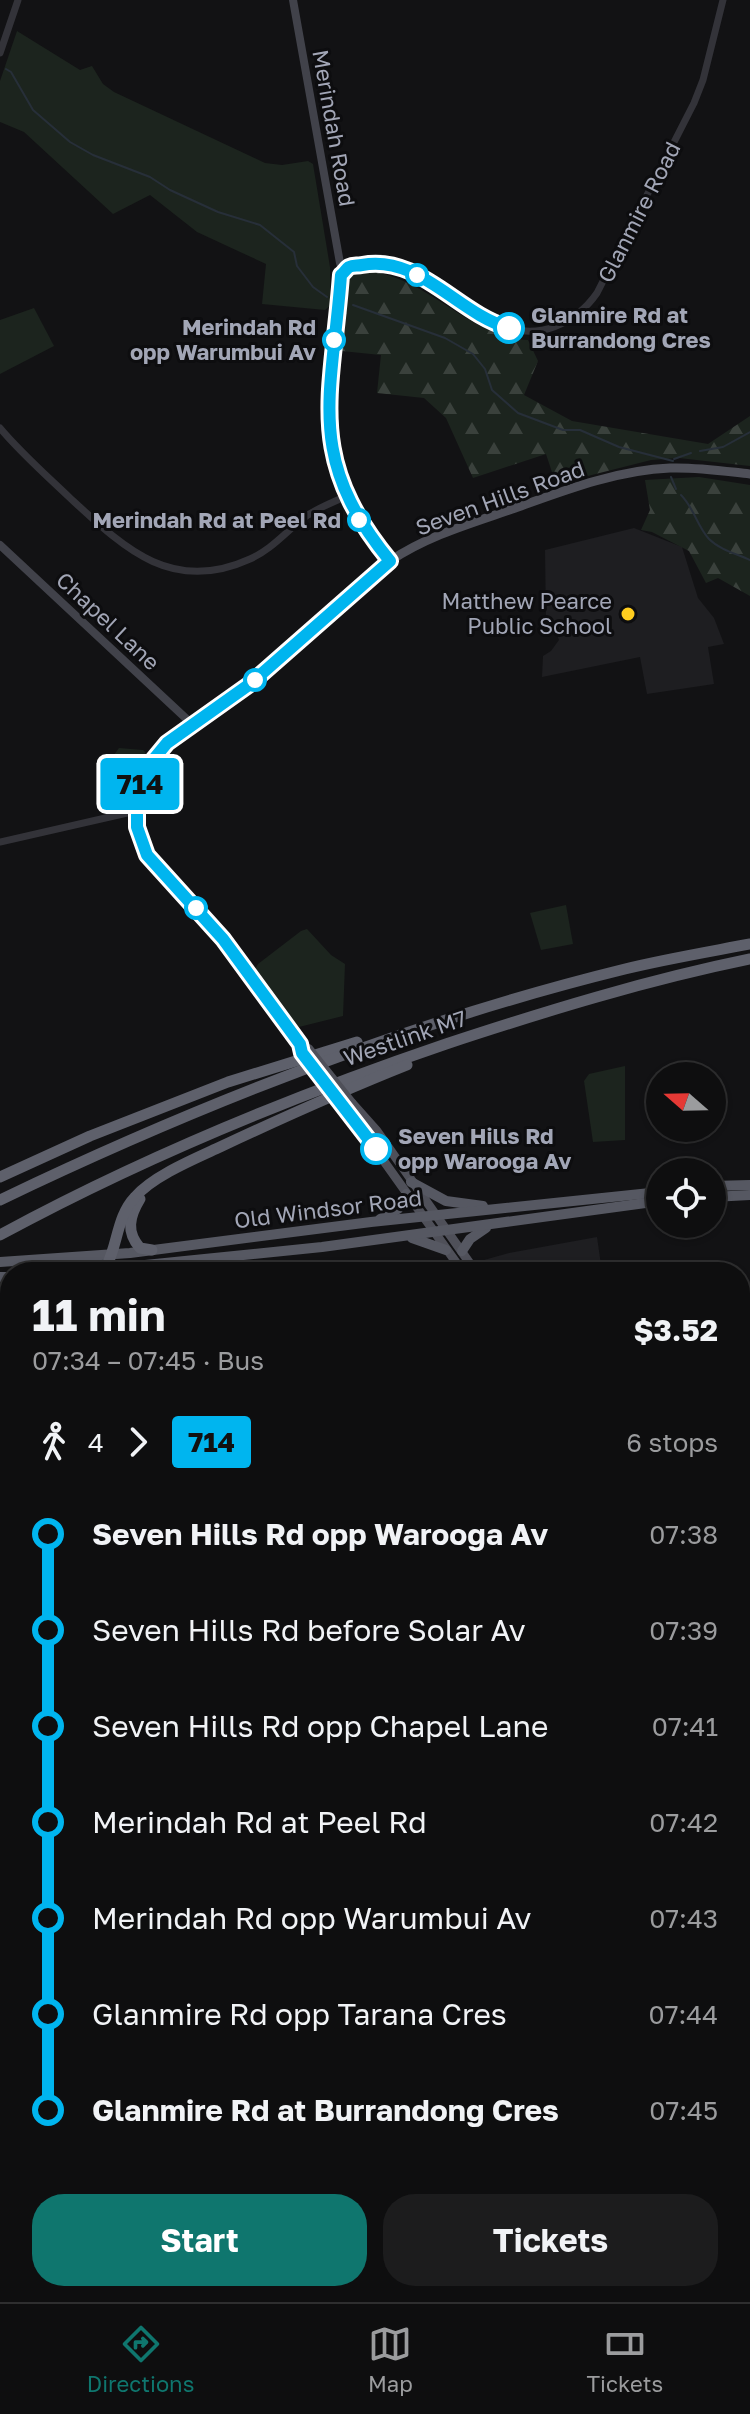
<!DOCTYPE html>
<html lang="en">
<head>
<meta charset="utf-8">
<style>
	:root { --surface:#0e0e0f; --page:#1c1c1d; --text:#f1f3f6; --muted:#9b9c9e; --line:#2e2e2f; --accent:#0f766e }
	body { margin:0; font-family:"Golos Text",sans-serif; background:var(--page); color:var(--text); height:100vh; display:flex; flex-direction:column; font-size:30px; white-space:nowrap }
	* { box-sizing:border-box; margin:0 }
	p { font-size:26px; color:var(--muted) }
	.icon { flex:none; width:44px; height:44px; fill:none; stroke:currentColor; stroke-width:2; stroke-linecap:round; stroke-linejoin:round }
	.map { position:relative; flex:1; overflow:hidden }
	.side { position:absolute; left:0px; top:1262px; width:750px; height:1040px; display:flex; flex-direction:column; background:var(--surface); border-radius:32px 32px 0 0; box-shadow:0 2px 6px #0004,0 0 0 2px var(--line) }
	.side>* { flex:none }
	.badge { padding:0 16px; border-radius:6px; font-size:28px; line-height:52px }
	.needle { width:52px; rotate:290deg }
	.buttons { position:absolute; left:646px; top:1062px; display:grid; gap:16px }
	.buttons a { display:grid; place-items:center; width:80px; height:80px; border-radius:50%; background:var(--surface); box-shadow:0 2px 6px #0004,0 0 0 2px var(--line); font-size:40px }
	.map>.badge { position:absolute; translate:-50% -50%; box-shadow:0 0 0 4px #fff }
	.legs { display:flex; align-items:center; gap:12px; height:88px; padding:0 32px; font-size:26px }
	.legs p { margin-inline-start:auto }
	.headline { display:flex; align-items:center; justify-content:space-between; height:136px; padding:0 32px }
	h1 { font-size:44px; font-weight:700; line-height:60px }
	.cta { display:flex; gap:16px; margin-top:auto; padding:16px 32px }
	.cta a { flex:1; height:92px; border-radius:32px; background:var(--accent); color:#fff; font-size:32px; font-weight:700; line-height:92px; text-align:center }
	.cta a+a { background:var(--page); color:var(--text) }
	ul { padding:0 32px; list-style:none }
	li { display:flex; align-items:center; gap:28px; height:96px; font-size:30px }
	li i { display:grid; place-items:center; width:12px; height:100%; margin:0 10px; background:currentColor }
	li i::after { content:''; width:20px; height:20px; margin:-10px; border:6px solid; border-radius:50%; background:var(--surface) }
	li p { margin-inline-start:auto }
	li:first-child i { background:linear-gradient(#0000 50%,currentColor 0) }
	li:last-child i { background:linear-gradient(currentColor 50%,#0000 0) }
	.menu { display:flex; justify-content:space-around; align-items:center; height:112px; border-top:2px solid var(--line); background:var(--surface); font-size:22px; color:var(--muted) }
	.menu a { display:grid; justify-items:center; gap:4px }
	.menu .selected { color:var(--accent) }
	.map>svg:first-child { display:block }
	.built { fill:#1e1e21 }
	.forest { fill:url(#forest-firs) }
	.green { fill:#1c241e }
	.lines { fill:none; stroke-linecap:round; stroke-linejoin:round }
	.stream { stroke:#272f39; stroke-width:2 }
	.tertiary { stroke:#333339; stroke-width:7 }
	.secondary { stroke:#41424a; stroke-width:8 }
	.primary { stroke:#4f5059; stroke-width:9 }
	.trunk { stroke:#565862; stroke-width:10 }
	.motorway { stroke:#5e606b; stroke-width:11 }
	.primary-bridge { stroke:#4f5059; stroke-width:9 }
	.line-1-casing { stroke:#fff; stroke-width:18 }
	.line-1 { stroke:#00b5ef; stroke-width:12 }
	.stop-1-dot { fill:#fff; stroke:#00b5ef; stroke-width:4 }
	.poi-dot { fill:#ffcd1f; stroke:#0d0d0f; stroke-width:3 }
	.labels { text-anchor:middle; stroke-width:6; stroke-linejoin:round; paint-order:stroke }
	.street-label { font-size:22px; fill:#a2a6b6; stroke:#0d0d0f }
	.stop-label { font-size:22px; font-weight:bold; fill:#a2a6b6; stroke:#0d0d0f; text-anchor:start }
	.poi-label { font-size:22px; fill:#a2a6b6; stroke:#0d0d0f; text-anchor:end }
</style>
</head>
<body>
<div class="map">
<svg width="750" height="2302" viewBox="0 0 750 2302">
	<defs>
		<pattern id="forest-firs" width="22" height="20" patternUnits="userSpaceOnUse" patternTransform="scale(2)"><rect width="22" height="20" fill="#1c241e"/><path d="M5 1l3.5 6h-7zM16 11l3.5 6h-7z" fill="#3a413c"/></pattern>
	</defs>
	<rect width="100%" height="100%" fill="#121214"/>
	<g class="built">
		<path d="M 634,528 L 682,547 L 698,598 L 714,618 L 724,644 L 708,647 L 714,684 L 647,694 L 640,657 L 542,677 L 543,656 L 551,651 L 559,640 L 554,625 L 546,621 L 545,550 Z"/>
		<path d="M 597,1237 L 602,1272 L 485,1272 L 480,1264 L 484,1260 L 509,1253 Z"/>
		<path d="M 10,2037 L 10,2219 L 0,2225 L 0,2040 Z"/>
		<path d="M 350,2292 L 393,2292 L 392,2302 L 350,2302 Z"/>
		<path d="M 557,2292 L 619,2292 L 611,2302 L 579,2302 Z"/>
	</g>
	<g class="forest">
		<path d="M 375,272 C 432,282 472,338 528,340 L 538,361 L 524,395 L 572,421 L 708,444 L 750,416 L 750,466 L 679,458 L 651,460 L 556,484 L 546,454 L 473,478 L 446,418 L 424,398 L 377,393 L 381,355 L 342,351 L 348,280 L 353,275 Z"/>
		<path d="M 699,477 L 750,485 L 750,596 L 718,578 L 706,583 L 689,551 L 652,532 L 641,530 L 650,510 L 645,480 Z"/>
	</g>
	<g class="green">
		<path d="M 17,31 L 80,70 L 92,66 L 103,84 L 114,92 L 265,163 L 282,165 L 308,161 L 313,164 L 330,267 L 330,306 L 325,310 L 262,304 L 266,264 L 197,232 L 150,195 L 113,214 L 24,132 L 0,122 L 0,81 Z"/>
		<path d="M 34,308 L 54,346 L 0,374 L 0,320 Z"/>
		<path d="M 119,748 L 143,750 L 146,753 L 135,770 L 129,802 L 126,805 L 106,812 L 100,774 Z"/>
		<path d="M 566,905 L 573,944 L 541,950 L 530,913 Z"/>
		<path d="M 307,929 L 331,955 L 345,964 L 343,1016 L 299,1027 L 290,1016 L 287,1017 L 254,971 L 258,964 L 301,931 Z"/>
		<path d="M 625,1066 L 625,1140 L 593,1142 L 584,1081 L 589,1074 Z"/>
		<path d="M 740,1385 L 750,1386 L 750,1493 L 740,1492 Z"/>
	</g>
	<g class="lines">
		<g class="stream">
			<path d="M 6,69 L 11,72 L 33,110 L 70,142 L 93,155 L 150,177 L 170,190 L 218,212 L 260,225 L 294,252 L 297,266 L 313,287 L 327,297"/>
			<path d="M 353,305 L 445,338 L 473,354 L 485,369 L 492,390 L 518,413 L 563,430 L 580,430 L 619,447 L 673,461"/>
			<path d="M 700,451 L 723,447 L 750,432"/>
			<path d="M 674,459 L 691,453"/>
			<path d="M 671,477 L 676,489"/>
			<path d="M 681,495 C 694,508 697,526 709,539 C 720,550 737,554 750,560"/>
		</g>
		<g class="tertiary">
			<path d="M 0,53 L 18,0"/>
			<path d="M 347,268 C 364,265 379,261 396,266 C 449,282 493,349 554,327 C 572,320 586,309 597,293 L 694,103 L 703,80 L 723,0"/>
			<path d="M 0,428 C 21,453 46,475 69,497 C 123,547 171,595 250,559 C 273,549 288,529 308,515 C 320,507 334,502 346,496"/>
			<path d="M 0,842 L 136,811"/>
			<path d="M 0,1552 L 10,1551"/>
			<path d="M 0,1882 L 10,1880"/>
			<path d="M 505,2302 L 511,2292"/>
		</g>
		<g class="secondary">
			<path d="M 293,0 L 340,263"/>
			<path d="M 341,275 C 331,395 304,459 390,561"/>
			<path d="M 0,545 L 192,724"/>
			<path d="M 0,2234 L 10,2227"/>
			<path d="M 0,2246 L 10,2240"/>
			<path d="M 515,2292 L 538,2302"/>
			<path d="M 543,2292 L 564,2302"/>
		</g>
		<g class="primary">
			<path d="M 300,1044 C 269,1002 240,957 206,918 C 185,894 155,874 142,845 C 130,817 136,782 153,758 C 175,726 218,709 249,685 C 298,647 344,603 390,561 C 430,534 476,522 521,506 C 568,489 619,470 670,468 C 697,467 723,471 750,474"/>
			<path d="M 352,1103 L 377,1131 L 476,1272"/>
			<path d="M 346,1108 L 463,1272"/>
			<path d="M 740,1838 L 750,1854"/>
		</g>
		<g class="trunk">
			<path d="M 411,1182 L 446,1201 L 483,1206"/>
			<path d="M 712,1186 L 750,1185"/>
			<path d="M 712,1197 L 750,1195"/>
			<path d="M 380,1219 L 398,1209 L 406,1194"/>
			<path d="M 412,1238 L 446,1250"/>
			<path d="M 462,1251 L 470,1239 L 486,1228"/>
			<path d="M 0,1262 L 130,1253 L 371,1222 L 660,1192"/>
			<path d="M 76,1272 L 322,1247 L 660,1201"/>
			<path d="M 0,1277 L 10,1277"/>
		</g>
		<g class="motorway">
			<path d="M 0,1177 L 90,1136 L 228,1082 L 357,1042"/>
			<path d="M 140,1199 C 129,1217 126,1232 140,1248 L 152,1250"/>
			<path d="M 0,1200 C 200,1104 409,1022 625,969 C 666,959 708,952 750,944"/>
			<path d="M 0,1235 C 142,1158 293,1096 446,1044 C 546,1011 647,980 750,959"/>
			<path d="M 88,1271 L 107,1265 C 118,1243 117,1216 135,1197 C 153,1176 194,1159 220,1147 C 282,1118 344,1090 407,1065"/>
		</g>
		<g class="primary-bridge">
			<path d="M 300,1044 L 302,1053 L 346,1108"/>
			<path d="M 300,1044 L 309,1049 L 352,1103"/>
		</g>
	</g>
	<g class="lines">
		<defs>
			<path id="line-1" d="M 376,1149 L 302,1053 L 300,1044 L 223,939 L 147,855 L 137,827 L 137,798 L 148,766 L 167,743 L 250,684 L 390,561 C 304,456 332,397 341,275 C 344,273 346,269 349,267 C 353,265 357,266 362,265 C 419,254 458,314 509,328"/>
		</defs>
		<use href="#line-1" class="line-1-casing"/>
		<use href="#line-1" class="line-1"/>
	</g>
	<g class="stop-1-dot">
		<circle cx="417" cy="275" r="10"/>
		<circle cx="509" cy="328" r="14"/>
		<circle cx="334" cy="340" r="10"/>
		<circle cx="359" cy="520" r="10"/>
		<circle cx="255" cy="680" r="10"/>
		<circle cx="196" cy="908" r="10"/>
		<circle cx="376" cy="1149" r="14"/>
	</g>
	<circle class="poi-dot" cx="628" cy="614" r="8"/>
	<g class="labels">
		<g class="street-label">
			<text transform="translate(334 128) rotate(80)" y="8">Merindah Road</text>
			<text transform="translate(639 212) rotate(-63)" y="8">Glanmire Road</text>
			<text transform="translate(500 498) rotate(-20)" y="8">Seven Hills Road</text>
			<text transform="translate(108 621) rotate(43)" y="8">Chapel Lane</text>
			<text transform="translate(405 1038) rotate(-19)" y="8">Westlink M7</text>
			<text transform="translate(328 1209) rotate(-7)" y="8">Old Windsor Road</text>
		</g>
		<g class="stop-label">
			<text x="531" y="323">Glanmire Rd at<tspan x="531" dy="25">Burrandong Cres</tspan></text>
			<text x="316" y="335" text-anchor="end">Merindah Rd<tspan x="316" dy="25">opp Warumbui Av</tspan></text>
			<text x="341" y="528" text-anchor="end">Merindah Rd at Peel Rd</text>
			<text x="398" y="1144">Seven Hills Rd<tspan x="398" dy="25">opp Warooga Av</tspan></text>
		</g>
		<g class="poi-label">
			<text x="612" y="609">Matthew Pearce<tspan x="612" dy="25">Public School</tspan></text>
		</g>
	</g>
</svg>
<div class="buttons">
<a><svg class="needle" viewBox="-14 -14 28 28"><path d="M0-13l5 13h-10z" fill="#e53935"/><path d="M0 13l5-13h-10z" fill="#9b9c9e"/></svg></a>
<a><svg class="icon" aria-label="locate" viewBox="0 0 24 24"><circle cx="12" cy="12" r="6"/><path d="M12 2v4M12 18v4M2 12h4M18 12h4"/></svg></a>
</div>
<b class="badge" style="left:140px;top:784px;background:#00b5ef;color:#111">714</b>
<section class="side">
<div class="headline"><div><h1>11 min</h1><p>07:34 – 07:45 · Bus</p></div><b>$3.52</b></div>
<div class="legs"><svg class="icon" aria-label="walk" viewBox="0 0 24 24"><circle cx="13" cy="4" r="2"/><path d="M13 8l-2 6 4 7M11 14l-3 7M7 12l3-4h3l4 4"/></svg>4<svg class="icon" aria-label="forward" viewBox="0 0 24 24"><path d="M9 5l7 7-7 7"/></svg><b class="badge" style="background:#00b5ef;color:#111">714</b><p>6 stops</p></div>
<ul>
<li><i style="color:#00b5ef"></i><b>Seven Hills Rd opp Warooga Av</b><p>07:38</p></li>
<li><i style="color:#00b5ef"></i><span>Seven Hills Rd before Solar Av</span><p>07:39</p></li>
<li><i style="color:#00b5ef"></i><span>Seven Hills Rd opp Chapel Lane</span><p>07:41</p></li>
<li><i style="color:#00b5ef"></i><span>Merindah Rd at Peel Rd</span><p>07:42</p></li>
<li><i style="color:#00b5ef"></i><span>Merindah Rd opp Warumbui Av</span><p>07:43</p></li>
<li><i style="color:#00b5ef"></i><span>Glanmire Rd opp Tarana Cres</span><p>07:44</p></li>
<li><i style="color:#00b5ef"></i><b>Glanmire Rd at Burrandong Cres</b><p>07:45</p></li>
</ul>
<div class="cta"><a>Start</a><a>Tickets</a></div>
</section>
</div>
<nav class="menu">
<a class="selected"><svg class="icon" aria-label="directions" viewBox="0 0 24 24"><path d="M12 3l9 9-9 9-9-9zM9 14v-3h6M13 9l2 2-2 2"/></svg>Directions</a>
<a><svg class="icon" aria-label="map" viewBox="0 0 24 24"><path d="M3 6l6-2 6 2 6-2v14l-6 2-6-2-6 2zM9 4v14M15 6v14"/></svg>Map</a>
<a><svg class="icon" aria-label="tickets" viewBox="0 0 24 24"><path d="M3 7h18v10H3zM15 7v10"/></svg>Tickets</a>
</nav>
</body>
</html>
